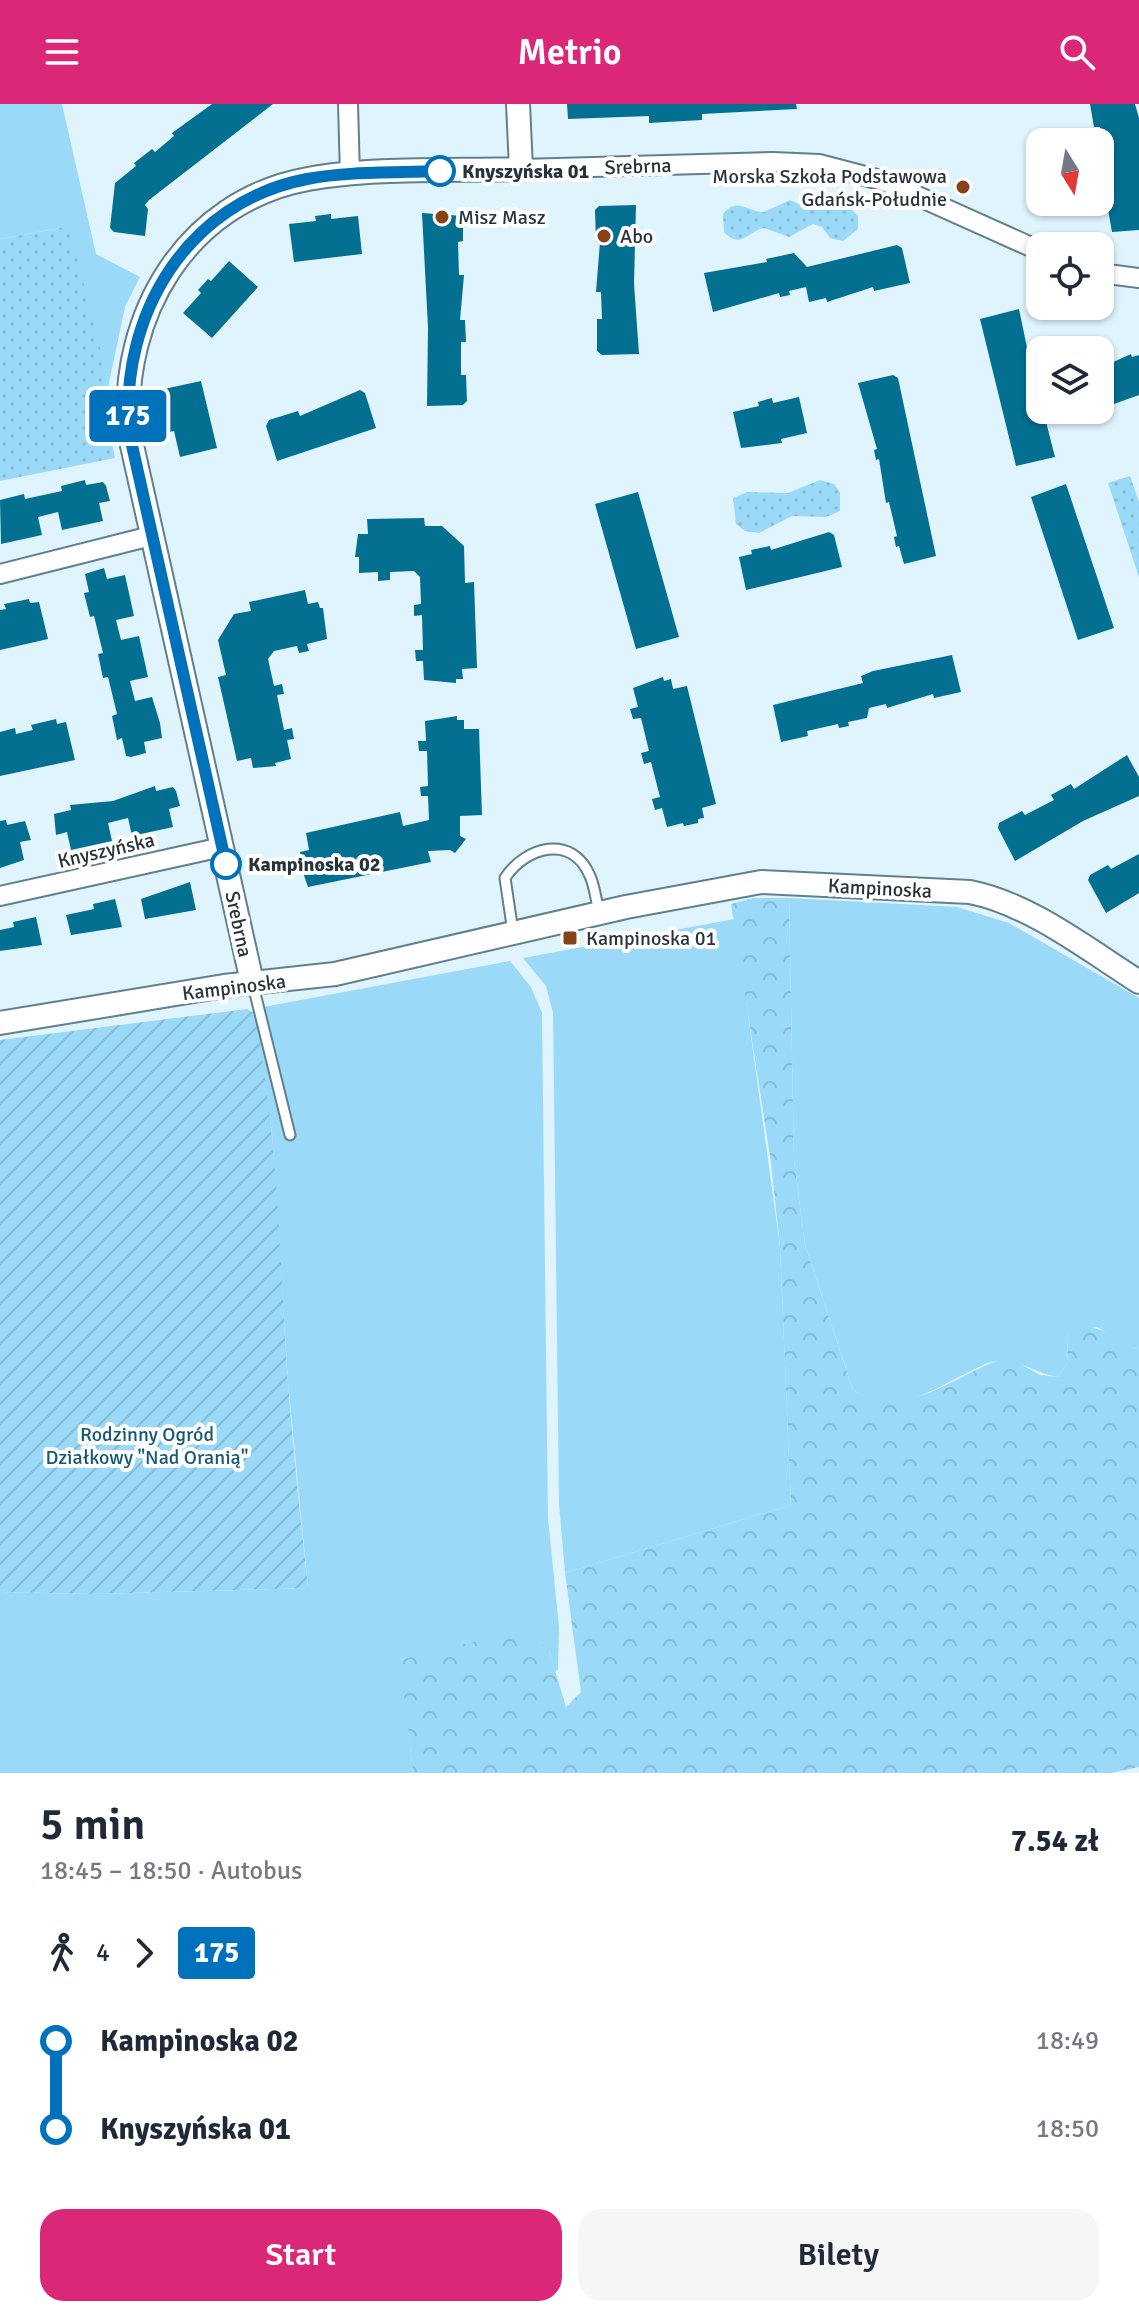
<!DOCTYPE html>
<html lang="pl">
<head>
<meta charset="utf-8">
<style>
	:root { --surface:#fff; --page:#f6f6f7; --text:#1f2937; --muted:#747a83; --accent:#db2777 }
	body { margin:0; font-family:Signika,sans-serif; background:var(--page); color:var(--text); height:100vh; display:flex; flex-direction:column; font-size:30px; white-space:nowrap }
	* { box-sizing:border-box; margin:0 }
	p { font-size:26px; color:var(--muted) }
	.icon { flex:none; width:44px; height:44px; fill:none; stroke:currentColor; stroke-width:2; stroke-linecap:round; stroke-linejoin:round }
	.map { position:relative; height:1669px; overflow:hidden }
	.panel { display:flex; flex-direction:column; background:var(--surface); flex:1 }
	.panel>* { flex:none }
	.badge { padding:0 16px; border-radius:6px; font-size:28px; line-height:52px }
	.needle { width:52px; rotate:169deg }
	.buttons { position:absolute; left:1026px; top:24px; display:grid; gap:16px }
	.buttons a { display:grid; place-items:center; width:88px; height:88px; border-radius:16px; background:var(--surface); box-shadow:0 2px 6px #0004; font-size:40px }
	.map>.badge { position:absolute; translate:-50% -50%; box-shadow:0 0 0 4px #fff }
	.legs { display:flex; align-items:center; gap:12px; height:88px; padding:0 40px; font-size:26px }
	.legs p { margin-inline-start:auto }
	.summary { display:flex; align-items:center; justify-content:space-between; height:136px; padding:0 40px }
	h1 { font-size:44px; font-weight:600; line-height:60px }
	.action { display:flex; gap:16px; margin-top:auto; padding:16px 40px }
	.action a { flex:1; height:92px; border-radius:24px; background:var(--accent); color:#fff; font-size:32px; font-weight:600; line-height:92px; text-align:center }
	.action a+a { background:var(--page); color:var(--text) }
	ul { padding:0 40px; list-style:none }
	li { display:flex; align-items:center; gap:28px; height:88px; font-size:30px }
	li i { display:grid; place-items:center; width:12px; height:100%; margin:0 10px; background:currentColor }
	li i::after { content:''; width:20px; height:20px; margin:-10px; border:6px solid; border-radius:50%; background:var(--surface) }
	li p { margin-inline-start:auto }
	li:first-child i { background:linear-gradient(#0000 50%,currentColor 0) }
	li:last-child i { background:linear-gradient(currentColor 50%,#0000 0) }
	header { display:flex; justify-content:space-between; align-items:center; height:104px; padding:0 40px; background:var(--accent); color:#fff; font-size:36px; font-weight:600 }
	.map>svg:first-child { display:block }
	.grass { fill:#9adaf8 }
	.forest { fill:url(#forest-crowns) }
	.park { fill:url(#park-dots) }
	.garden { fill:url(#garden-furrows) }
	.building { fill:#036f91 }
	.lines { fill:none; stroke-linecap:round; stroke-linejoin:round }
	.service-casing { stroke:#61808e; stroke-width:13 }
	.minor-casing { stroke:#61808e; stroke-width:22 }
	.tertiary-casing { stroke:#61808e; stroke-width:26 }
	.service { stroke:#fff; stroke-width:9 }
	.minor { stroke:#fff; stroke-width:18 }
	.tertiary { stroke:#fff; stroke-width:22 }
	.line-1-casing { stroke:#fff; stroke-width:18 }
	.line-1 { stroke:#0072bc; stroke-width:12 }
	.stop-1-dot { fill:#fff; stroke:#0072bc; stroke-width:4 }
	.poi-dot { fill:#874218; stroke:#fff; stroke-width:3 }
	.labels { text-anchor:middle; stroke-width:8; stroke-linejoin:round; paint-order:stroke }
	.street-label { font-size:20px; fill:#27343a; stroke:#fff }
	.stop-label { font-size:20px; font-weight:bold; fill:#27343a; stroke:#fff; text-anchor:start }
	.poi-label { font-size:20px; fill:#27343a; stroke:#fff; text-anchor:start }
	.park-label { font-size:20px; fill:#155973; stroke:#fff }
</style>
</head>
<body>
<header><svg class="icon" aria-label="menu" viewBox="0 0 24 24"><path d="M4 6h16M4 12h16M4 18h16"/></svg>Metrio<svg class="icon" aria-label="search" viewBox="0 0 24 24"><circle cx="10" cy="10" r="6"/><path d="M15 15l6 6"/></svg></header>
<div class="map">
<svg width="1139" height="1669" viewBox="0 0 1139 1669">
	<defs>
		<pattern id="forest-crowns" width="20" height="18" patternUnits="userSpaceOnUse" patternTransform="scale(2)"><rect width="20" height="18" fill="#9adaf8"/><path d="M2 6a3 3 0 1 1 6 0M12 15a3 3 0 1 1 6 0" fill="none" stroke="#85bcd5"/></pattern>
		<pattern id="park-dots" width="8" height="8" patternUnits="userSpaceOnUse" patternTransform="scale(2)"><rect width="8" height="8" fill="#9adaf8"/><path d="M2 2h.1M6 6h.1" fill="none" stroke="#85bcd5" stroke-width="1.8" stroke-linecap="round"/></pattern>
		<pattern id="garden-furrows" width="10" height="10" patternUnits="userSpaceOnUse" patternTransform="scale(2)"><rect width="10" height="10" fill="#9adaf8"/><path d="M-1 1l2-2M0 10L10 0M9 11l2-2" fill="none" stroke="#85bcd5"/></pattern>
	</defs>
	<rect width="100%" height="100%" fill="#e0f4fe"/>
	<g class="grass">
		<path d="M 0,0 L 62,0 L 96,150 L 140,173 L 125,203 L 109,279 L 65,123 L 0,135 Z"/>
		<path d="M 789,794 L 957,803 L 1009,819 L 1139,894 L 1139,1243 L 1134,1245 L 1097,1223 L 1068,1227 L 1067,1259 L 1058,1273 C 1035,1270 1018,1253 992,1258 C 985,1259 976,1265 969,1268 C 927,1288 898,1313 853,1286 L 805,1141 L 794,1056 Z"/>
		<path d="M 735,815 L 780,1143 L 791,1401 L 565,1469 L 559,1400 L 553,909 L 546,882 L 523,854 Z"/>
		<path d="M 510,857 L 531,883 L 542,909 L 548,1414 L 559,1523 L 558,1565 L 555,1568 L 549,1547 L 401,1555 L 413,1669 L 0,1669 L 0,1488 L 91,1490 L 308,1484 L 288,1278 L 272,1029 L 253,905 Z"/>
	</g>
	<path class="forest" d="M 753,794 L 789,794 L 794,1056 L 805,1141 L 853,1286 C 908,1319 955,1269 1008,1253 L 1040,1271 L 1058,1273 L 1067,1259 L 1068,1227 C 1094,1216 1113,1231 1134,1245 L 1139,1243 L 1139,1663 L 1111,1669 L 413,1669 L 400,1556 L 527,1525 L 549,1547 L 566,1603 L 581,1588 L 565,1469 L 791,1401 L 780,1143 L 771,1059 L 731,800 Z"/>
	<g class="park">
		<path d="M 790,96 L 812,106 L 836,100 L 849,102 L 858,112 L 858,125 L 843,137 L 830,134 L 822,123 L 813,120 L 789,133 L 764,124 C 748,127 741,146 724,128 L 723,110 C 737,92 747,108 764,108 Z"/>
		<path d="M 65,123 L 71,130 L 109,279 L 109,324 L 115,354 L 0,377 L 0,135 Z"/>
		<path d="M 1130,372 L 1139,398 L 1139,473 L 1108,379 Z"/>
		<path d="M 820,376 L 834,380 L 840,388 L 840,407 L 826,413 L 792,412 L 759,429 L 745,427 L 736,420 L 733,394 L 747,388 L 788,389 Z"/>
	</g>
	<path class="garden" d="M 247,905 L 254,909 C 279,1031 279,1155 288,1278 C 293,1347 301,1416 308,1484 L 91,1490 L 0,1488 L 0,936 Z"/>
	<g class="building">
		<path d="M 212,0 L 273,0 L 149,96 L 145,101 L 148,105 L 145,132 L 114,128 L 110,124 L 115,79 L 136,62 L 134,59 L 152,45 L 155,48 L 174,32 L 172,29 Z"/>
		<path d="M 567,0 L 796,0 L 797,5 L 702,10 L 702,16 L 649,19 L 649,12 L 568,15 Z"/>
		<path d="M 1090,0 L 1135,0 L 1139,14 L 1139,126 L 1112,128 L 1107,100 L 1113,99 L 1100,23 L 1094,23 Z"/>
		<path d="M 636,101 L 634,180 L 639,250 L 602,251 L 597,247 L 597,215 L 602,215 L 601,188 L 596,188 L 600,138 L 596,138 L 595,106 L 599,102 Z"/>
		<path d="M 422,109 L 463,112 L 463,137 L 458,138 L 459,171 L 464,171 L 460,216 L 465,216 L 466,238 L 461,238 L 461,271 L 466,271 L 467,297 L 463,301 L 427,302 L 428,223 Z"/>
		<path d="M 331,110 L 331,115 L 358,112 L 362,150 L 294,158 L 289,120 L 316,117 L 315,112 Z"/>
		<path d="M 897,141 L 902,144 L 910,179 L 874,187 L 873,183 L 827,198 L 826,194 L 809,198 L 806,183 L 789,187 L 790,191 L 780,193 L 779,189 L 713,208 L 704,169 L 767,158 L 766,155 L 794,149 L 807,163 Z"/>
		<path d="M 229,157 L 258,183 L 212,234 L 183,209 L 201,189 L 198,186 L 208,175 L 211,177 Z"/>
		<path d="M 1019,205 L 1040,306 L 1043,306 L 1055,353 L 1016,362 L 980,215 Z"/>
		<path d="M 1131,250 L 1132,253 L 1139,251 L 1139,291 L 1100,305 L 1100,264 Z"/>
		<path d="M 893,271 L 898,274 L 936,452 L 904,460 L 899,442 L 896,443 L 894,433 L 897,432 L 889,398 L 886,399 L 879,355 L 876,356 L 874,346 L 877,345 L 858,279 Z"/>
		<path d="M 201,277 L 217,344 L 180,353 L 174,327 L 169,328 L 166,312 L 170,312 L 164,285 Z"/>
		<path d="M 360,286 L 365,289 L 376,324 L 277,357 L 266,322 L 269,316 L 298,307 L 300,312 Z"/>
		<path d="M 799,293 L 807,329 L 781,335 L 782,339 L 741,344 L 733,308 L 759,302 L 758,298 L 772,294 L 773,299 Z"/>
		<path d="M 85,376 L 86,381 L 103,378 L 106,382 L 110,397 L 99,399 L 103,417 L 62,426 L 58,408 L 38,413 L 42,431 L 1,440 L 0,396 L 24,390 L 25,395 L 62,387 L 61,382 Z"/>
		<path d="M 1066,380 L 1114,524 L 1078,536 L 1031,393 Z"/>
		<path d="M 638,388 L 679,533 L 636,545 L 595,400 Z"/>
		<path d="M 424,414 L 425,422 L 442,422 L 464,442 L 465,479 L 474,478 L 477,564 L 462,565 L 463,575 L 456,575 L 456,579 L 424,576 L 423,557 L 416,557 L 415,546 L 423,546 L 422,511 L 414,512 L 414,501 L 421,500 L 420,473 L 414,467 L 390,468 L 390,476 L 378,477 L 378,468 L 359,469 L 359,453 L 355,453 L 358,430 L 368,430 L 367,415 Z"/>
		<path d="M 829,428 L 834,431 L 842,463 L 746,486 L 739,453 L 752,450 L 751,446 L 770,442 L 771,446 Z"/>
		<path d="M 104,464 L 107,475 L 125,471 L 134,512 L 116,516 L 121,536 L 139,532 L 148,573 L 130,577 L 135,597 L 152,593 L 160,619 L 162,634 L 144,638 L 146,649 L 131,653 L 126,652 L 122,634 L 117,636 L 112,612 L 117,610 L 108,573 L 103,574 L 98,550 L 103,549 L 94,512 L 90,513 L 84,489 L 89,488 L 85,470 Z"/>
		<path d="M 305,486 L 308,500 L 318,498 L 320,504 L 323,504 L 327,535 L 307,540 L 309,547 L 299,549 L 297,542 L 274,547 L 268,555 L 274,582 L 282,580 L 284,590 L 277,591 L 284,626 L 292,624 L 294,635 L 287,636 L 291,655 L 275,659 L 276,662 L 253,664 L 251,654 L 237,657 L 218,573 L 226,571 L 218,536 L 234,510 L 251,507 L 249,498 Z"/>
		<path d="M 29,495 L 30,499 L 39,498 L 48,535 L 0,546 L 0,506 L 6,505 L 4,500 Z"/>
		<path d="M 952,551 L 961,588 L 934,594 L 933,590 L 887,604 L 886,600 L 869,604 L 867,614 L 848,618 L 849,622 L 839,624 L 838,620 L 807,627 L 808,632 L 781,638 L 773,601 L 863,579 L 861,572 L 873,567 Z"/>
		<path d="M 663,573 L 664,577 L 671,575 L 673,585 L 687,582 L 716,700 L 702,704 L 704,714 L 698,715 L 698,719 L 684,722 L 683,719 L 667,723 L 662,704 L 655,706 L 652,695 L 660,693 L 651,658 L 644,660 L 641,649 L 649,647 L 641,614 L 633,615 L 630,605 L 638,603 L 633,584 Z"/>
		<path d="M 457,612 L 457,616 L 464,616 L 464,625 L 479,625 L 482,711 L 460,712 L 460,732 L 466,735 L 455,749 L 450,746 L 428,747 L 431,758 L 308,783 L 298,754 L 301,753 L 300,748 L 309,746 L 306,729 L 400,708 L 403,722 L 429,716 L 428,692 L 421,692 L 420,683 L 428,682 L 427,647 L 419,647 L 418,637 L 426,637 L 425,617 Z"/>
		<path d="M 56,615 L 57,620 L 66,618 L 75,656 L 0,672 L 0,628 L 15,624 L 16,630 L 33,626 L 31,621 Z"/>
		<path d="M 1127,651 L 1139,673 L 1139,692 L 1083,717 L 1015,757 L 998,724 L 999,719 L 1022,707 L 1025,711 L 1054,696 L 1051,691 L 1071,680 L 1074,685 Z"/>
		<path d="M 155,682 L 156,687 L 173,683 L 176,687 L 180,702 L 169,705 L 173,723 L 132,732 L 128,714 L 108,719 L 112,737 L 71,746 L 67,728 L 56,731 L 54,710 L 71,706 L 70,701 L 113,697 Z"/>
		<path d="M 6,716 L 7,721 L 25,717 L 31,736 L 20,738 L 24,756 L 0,764 L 0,717 Z"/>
		<path d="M 1139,750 L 1139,789 L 1106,809 L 1088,776 L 1090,771 L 1108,761 L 1111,765 Z"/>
		<path d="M 190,778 L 196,806 L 145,815 L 141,795 Z"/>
		<path d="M 115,795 L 122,823 L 71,831 L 66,811 L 94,805 L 93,800 Z"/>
		<path d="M 36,813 L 42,841 L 0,847 L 0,826 L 14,823 L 13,818 Z"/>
	</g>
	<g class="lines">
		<defs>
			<g id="service">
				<path d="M 513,828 L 505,774 C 525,743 572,729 590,772 C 595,783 596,797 599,808"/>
				<path d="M 253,881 L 290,1031"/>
			</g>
			<g id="minor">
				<path d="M 348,0 L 350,71"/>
				<path d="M 521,65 L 773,58 L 819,60 L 884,77 L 1040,147"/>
				<path d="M 1100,169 L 1139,174"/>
				<path d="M 0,470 L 151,432"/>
				<path d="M 0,792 L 222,743"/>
			</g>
			<g id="tertiary">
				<path d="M 252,878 L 129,328 C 120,212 186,97 308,75 C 370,63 456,67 521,65 L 518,0"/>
				<path d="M 0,919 L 224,882 L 335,870 L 626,803 L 761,778 L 970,788 C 1030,800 1087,845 1139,878"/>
			</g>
		</defs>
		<use href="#service" class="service-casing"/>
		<use href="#minor" class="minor-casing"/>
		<use href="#tertiary" class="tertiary-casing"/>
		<use href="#service" class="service"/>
		<use href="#minor" class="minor"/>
		<use href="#tertiary" class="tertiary"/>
	</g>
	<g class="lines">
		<defs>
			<path id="line-1" d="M 226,760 L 129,328 C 120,212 186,98 307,75 C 349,67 397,69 440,67"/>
		</defs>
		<use href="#line-1" class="line-1-casing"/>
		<use href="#line-1" class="line-1"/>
	</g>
	<g class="stop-1-dot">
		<circle cx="440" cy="67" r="14"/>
		<circle cx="226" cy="760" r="14"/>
	</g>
	<g class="poi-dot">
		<circle cx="963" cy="83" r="8"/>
		<circle cx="442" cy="113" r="8"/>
		<circle cx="604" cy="132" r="8"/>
		<rect x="562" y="826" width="16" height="16" rx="4"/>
	</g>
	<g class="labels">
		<g class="street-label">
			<text transform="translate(638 62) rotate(-2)" y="7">Srebrna</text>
			<text transform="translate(106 746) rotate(-13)" y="7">Knyszyńska</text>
			<text transform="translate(880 784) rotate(3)" y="7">Kampinoska</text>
			<text transform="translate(239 820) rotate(78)" y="7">Srebrna</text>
			<text transform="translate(234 883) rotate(-7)" y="7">Kampinoska</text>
		</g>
		<g class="stop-label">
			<text x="462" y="74">Knyszyńska 01</text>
			<text x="248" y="767">Kampinoska 02</text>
		</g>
		<g class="poi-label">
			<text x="947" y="79" text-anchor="end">Morska Szkoła Podstawowa<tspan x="947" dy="23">Gdańsk-Południe</tspan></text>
			<text x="458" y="120">Misz Masz</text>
			<text x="620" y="139">Abo</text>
			<text x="586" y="841">Kampinoska 01</text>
		</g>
		<g class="park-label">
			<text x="147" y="1337">Rodzinny Ogród<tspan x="147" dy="23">Działkowy "Nad Oranią"</tspan></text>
		</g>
	</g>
</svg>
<div class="buttons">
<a><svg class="needle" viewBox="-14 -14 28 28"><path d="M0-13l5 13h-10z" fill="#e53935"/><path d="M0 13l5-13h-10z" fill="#747a83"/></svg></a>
<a><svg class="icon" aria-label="locate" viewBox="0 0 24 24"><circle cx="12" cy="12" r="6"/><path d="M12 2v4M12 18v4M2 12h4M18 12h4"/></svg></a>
<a><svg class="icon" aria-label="layers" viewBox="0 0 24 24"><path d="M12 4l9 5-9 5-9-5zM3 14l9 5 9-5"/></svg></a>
</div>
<b class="badge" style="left:128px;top:312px;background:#0072bc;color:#fff">175</b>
</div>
<section class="panel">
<div class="summary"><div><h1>5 min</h1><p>18:45 – 18:50 · Autobus</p></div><b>7.54 zł</b></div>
<div class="legs"><svg class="icon" aria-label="walk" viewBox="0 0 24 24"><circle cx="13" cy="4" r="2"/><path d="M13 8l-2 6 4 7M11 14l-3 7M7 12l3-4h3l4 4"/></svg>4<svg class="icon" aria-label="forward" viewBox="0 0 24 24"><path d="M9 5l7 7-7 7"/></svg><b class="badge" style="background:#0072bc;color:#fff">175</b></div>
<ul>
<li><i style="color:#0072bc"></i><b>Kampinoska 02</b><p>18:49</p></li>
<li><i style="color:#0072bc"></i><b>Knyszyńska 01</b><p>18:50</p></li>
</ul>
<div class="action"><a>Start</a><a>Bilety</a></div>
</section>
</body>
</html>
